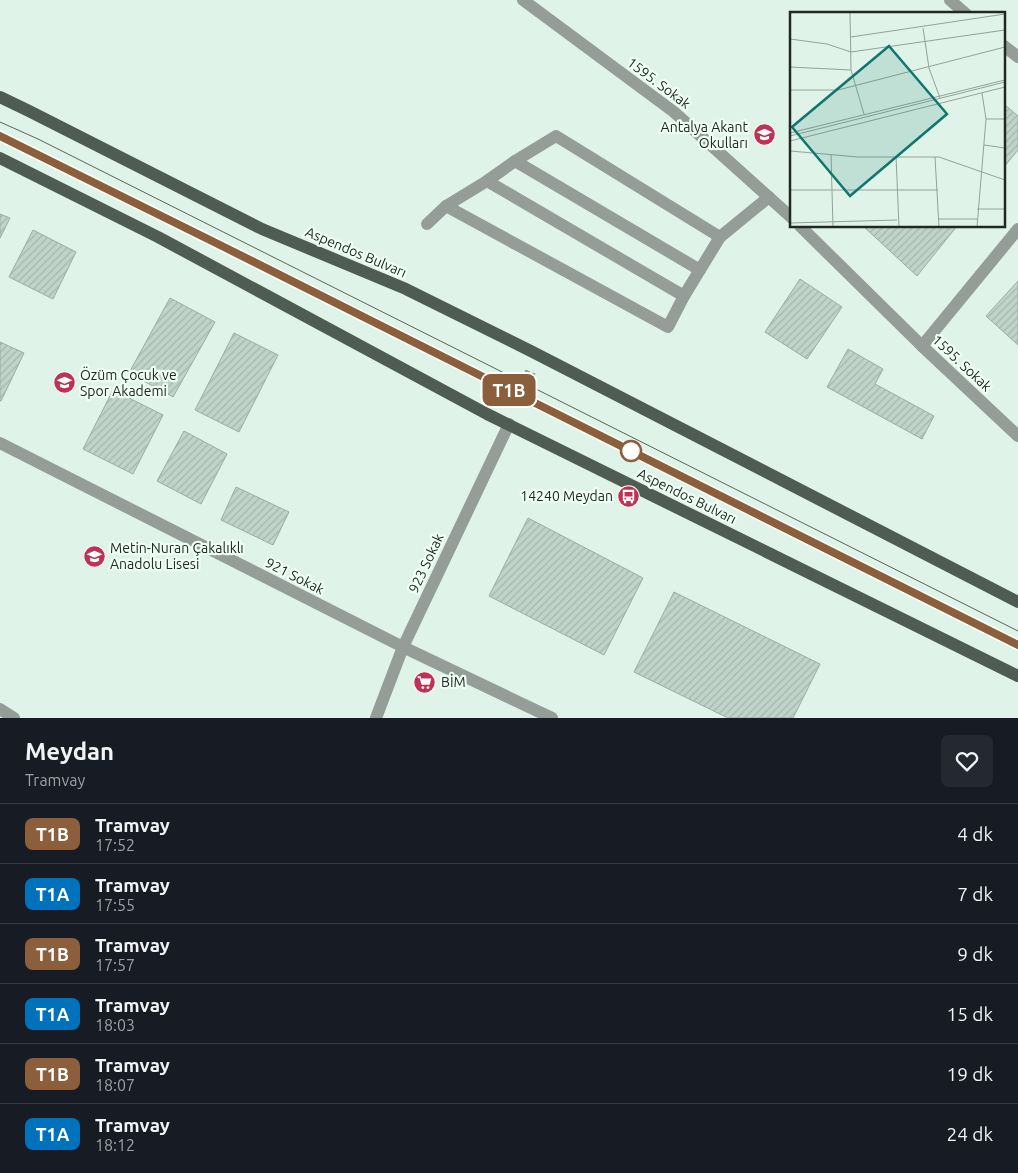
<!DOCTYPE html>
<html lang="tr">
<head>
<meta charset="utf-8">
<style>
	:root { --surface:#171b24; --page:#242831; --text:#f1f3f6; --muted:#9ea1a6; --line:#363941 }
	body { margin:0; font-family:Ubuntu,sans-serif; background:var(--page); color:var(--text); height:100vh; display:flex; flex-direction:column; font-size:19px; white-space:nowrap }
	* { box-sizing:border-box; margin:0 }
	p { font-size:16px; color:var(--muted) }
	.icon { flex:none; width:28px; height:28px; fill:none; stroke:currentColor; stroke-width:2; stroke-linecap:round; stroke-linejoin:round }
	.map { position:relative; height:718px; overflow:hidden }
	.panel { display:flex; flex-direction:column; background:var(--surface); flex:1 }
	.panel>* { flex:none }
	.badge { padding:0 10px; border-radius:8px; font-size:18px; line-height:32px }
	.map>.badge { position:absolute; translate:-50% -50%; box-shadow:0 0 0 2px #fff }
	.round { display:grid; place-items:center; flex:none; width:52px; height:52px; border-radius:8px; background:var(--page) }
	.summary { display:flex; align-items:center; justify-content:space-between; height:85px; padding:0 25px }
	h1 { font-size:24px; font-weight:700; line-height:38px }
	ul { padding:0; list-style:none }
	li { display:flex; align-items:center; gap:15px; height:60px; padding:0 25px; border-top:1px solid var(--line) }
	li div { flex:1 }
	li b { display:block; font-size:19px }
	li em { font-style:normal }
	li .badge { min-width:55px; font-weight:700; text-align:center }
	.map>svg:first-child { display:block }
	.building { fill:url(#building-hatch); stroke:#9bada3 }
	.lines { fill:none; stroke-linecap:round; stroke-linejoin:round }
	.path { stroke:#92a098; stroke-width:3; stroke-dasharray:5 2.5; stroke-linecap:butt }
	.minor { stroke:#959d99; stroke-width:12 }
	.major { stroke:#4e5c54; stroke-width:12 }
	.tram { stroke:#59645e; stroke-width:1 }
	.line-casing { stroke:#fff; stroke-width:11 }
	.line { stroke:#8b5e3c; stroke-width:8 }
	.stop-dot { fill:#fff; stroke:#8b5e3c; stroke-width:2.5 }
	.labels { text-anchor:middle; stroke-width:4.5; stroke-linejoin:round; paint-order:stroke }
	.street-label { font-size:14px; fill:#212824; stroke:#f0fff6 }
	.poi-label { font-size:14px; fill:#212824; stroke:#f0fff6; text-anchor:start }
	.inset-road { fill:none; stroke:#94a29a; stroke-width:1 }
	.view { fill:#0f766e; fill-opacity:0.15; stroke:#0f766e; stroke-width:2.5 }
	.inset-edge { fill:none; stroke:#212824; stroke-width:2.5 }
</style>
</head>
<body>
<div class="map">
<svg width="1018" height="718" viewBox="0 0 1018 718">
	<defs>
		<pattern id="building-hatch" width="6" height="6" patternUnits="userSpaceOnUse" patternTransform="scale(1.25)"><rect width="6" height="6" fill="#c1d4c9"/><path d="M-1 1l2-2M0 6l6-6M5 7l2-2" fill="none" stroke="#a6b6ac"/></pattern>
	</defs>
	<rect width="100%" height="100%" fill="#e0f3e8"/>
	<g class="building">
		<path d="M 1004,104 L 1018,116 L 1018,150 L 1004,167 Z"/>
		<path d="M 0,214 L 10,218 L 0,238 Z"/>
		<path d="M 863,226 L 957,226 L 917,276 Z"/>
		<path d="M 33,230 L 76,252 L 53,299 L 9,277 Z"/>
		<path d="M 800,279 L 842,307 L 807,359 L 765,332 Z"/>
		<path d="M 1018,281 L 1018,345 L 986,316 Z"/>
		<path d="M 170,298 L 215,322 L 173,397 L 129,373 Z"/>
		<path d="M 234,333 L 278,355 L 239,432 L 195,410 Z"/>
		<path d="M 0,342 L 24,353 L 1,401 L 0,401 Z"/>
		<path d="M 848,349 L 883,369 L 875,384 L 934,416 L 922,439 L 827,387 Z"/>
		<path d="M 113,390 L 163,415 L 133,474 L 83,449 Z"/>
		<path d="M 184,431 L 227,454 L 201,504 L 157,481 Z"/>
		<path d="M 236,487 L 289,512 L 273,545 L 221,520 Z"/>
		<path d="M 528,518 L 643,578 L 604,655 L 489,596 Z"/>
		<path d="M 674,592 L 820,664 L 793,718 L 728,718 L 634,672 Z"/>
	</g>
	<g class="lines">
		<path class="path" d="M 525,371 L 535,375"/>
		<g class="minor">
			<path d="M 523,0 L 674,112 L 792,218"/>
			<path d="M 950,0 L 966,14"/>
			<path d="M 1004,46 L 1018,57"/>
			<path d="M 515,161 L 556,136 L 720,237"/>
			<path d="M 487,181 L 515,161 L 700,270"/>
			<path d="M 446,206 L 487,181 L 684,296"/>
			<path d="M 427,224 L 446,206 L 668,327 L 684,296 L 720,237 L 769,197"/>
			<path d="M 800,226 L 922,346 L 1018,436"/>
			<path d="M 922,346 L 1018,229"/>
			<path d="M 0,443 L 403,647 L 552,718"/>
			<path d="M 0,709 L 14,718"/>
			<path d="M 376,718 L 403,647 L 509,424"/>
		</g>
		<g class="major">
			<path d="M 0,97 L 29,111 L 262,229 L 406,289 L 533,352 L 1018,602"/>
			<path d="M 0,158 L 158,237 L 487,414 L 1018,676"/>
		</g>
		<g class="tram">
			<path d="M 0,122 L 38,139 L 1018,631"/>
			<path d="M 0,136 L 207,239 L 1018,645"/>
		</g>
	</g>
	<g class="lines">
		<defs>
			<path id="line" d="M 0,136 L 224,247 L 1018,645"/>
		</defs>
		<use href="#line" class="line-casing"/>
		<use href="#line" class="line"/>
	</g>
	<defs>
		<symbol id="school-disc" viewBox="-11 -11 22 22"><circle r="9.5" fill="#c13156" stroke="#f0fff6"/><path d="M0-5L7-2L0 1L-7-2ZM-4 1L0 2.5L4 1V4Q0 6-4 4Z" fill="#fff"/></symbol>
		<symbol id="bus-disc" viewBox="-11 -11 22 22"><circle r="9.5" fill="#c13156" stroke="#f0fff6"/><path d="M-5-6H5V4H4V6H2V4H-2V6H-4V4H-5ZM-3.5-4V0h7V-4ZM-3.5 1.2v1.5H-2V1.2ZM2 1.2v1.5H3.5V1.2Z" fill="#fff"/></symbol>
		<symbol id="supermarket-disc" viewBox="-11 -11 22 22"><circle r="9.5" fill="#c13156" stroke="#f0fff6"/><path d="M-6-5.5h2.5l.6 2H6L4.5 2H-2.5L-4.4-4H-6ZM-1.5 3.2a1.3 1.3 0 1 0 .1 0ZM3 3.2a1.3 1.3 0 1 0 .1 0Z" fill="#fff"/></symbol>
	</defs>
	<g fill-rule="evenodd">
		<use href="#school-disc" x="752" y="122" width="25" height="25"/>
		<use href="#school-disc" x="52" y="370" width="25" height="25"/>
		<use href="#bus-disc" x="616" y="484" width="25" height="25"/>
		<use href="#school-disc" x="82" y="544" width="25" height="25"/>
		<use href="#supermarket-disc" x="412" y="670" width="25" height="25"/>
	</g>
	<circle class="stop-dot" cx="631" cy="451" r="10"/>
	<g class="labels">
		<g class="street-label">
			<text transform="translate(659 83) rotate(37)" y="5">1595. Sokak</text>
			<text transform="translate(356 252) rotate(23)" y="5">Aspendos Bulvarı</text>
			<text transform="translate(962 363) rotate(43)" y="5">1595. Sokak</text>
			<text transform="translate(687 496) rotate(26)" y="5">Aspendos Bulvarı</text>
			<text transform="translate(426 563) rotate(-65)" y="5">923 Sokak</text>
			<text transform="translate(295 576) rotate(27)" y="5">921 Sokak</text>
		</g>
		<g class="poi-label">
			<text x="748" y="132" text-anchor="end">Antalya Akant<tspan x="748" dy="16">Okulları</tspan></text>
			<text x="80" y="380">Özüm Çocuk ve<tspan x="80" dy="16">Spor Akademi</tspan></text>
			<text x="613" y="501" text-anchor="end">14240 Meydan</text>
			<text x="110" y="553">Metin-Nuran Çakalıklı<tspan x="110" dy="16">Anadolu Lisesi</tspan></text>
			<text x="441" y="687">BİM</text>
		</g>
	</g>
	<g transform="translate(790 12)">
		<rect width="215" height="215" fill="#e0f3e8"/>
		<path class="inset-road" d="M 60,0 L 61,58 L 74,102M 133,16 L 139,56 L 150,86M 61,25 L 215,2M 0,27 L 37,32 L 61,40 L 215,18M 0,55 L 61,58M 0,78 L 48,78 L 215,35M 192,81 L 196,107 L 215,107M 0,121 L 215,68M 0,124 L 215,70M 0,129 L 215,75M 194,133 L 215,136M 0,139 L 68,145 L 149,145 L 215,168M 41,143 L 43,215M 106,144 L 109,215M 145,145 L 149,215M 0,178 L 148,178M 187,197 L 215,197M 148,207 L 187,207M 0,211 L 107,208M 187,215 L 196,107"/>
		<path class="view" d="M 99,34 L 157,102 L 60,184 L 2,115 Z"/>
		<rect width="215" height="215" class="inset-edge"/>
	</g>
</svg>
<b class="badge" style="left:509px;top:390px;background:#8b5e3c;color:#fff">T1B</b>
</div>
<section class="panel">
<div class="summary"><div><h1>Meydan</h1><p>Tramvay</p></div><a class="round"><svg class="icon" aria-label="heart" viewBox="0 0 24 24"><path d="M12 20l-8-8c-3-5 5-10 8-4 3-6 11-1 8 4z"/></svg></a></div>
<ul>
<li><span class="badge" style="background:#8b5e3c;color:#fff">T1B</span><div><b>Tramvay</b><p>17:52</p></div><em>4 dk</em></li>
<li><span class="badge" style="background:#0072bc;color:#fff">T1A</span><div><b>Tramvay</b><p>17:55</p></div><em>7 dk</em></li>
<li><span class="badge" style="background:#8b5e3c;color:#fff">T1B</span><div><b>Tramvay</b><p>17:57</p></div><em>9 dk</em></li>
<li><span class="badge" style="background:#0072bc;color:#fff">T1A</span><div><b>Tramvay</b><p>18:03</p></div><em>15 dk</em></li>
<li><span class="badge" style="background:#8b5e3c;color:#fff">T1B</span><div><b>Tramvay</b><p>18:07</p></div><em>19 dk</em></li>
<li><span class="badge" style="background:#0072bc;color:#fff">T1A</span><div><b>Tramvay</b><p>18:12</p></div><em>24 dk</em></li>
</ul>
</section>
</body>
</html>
